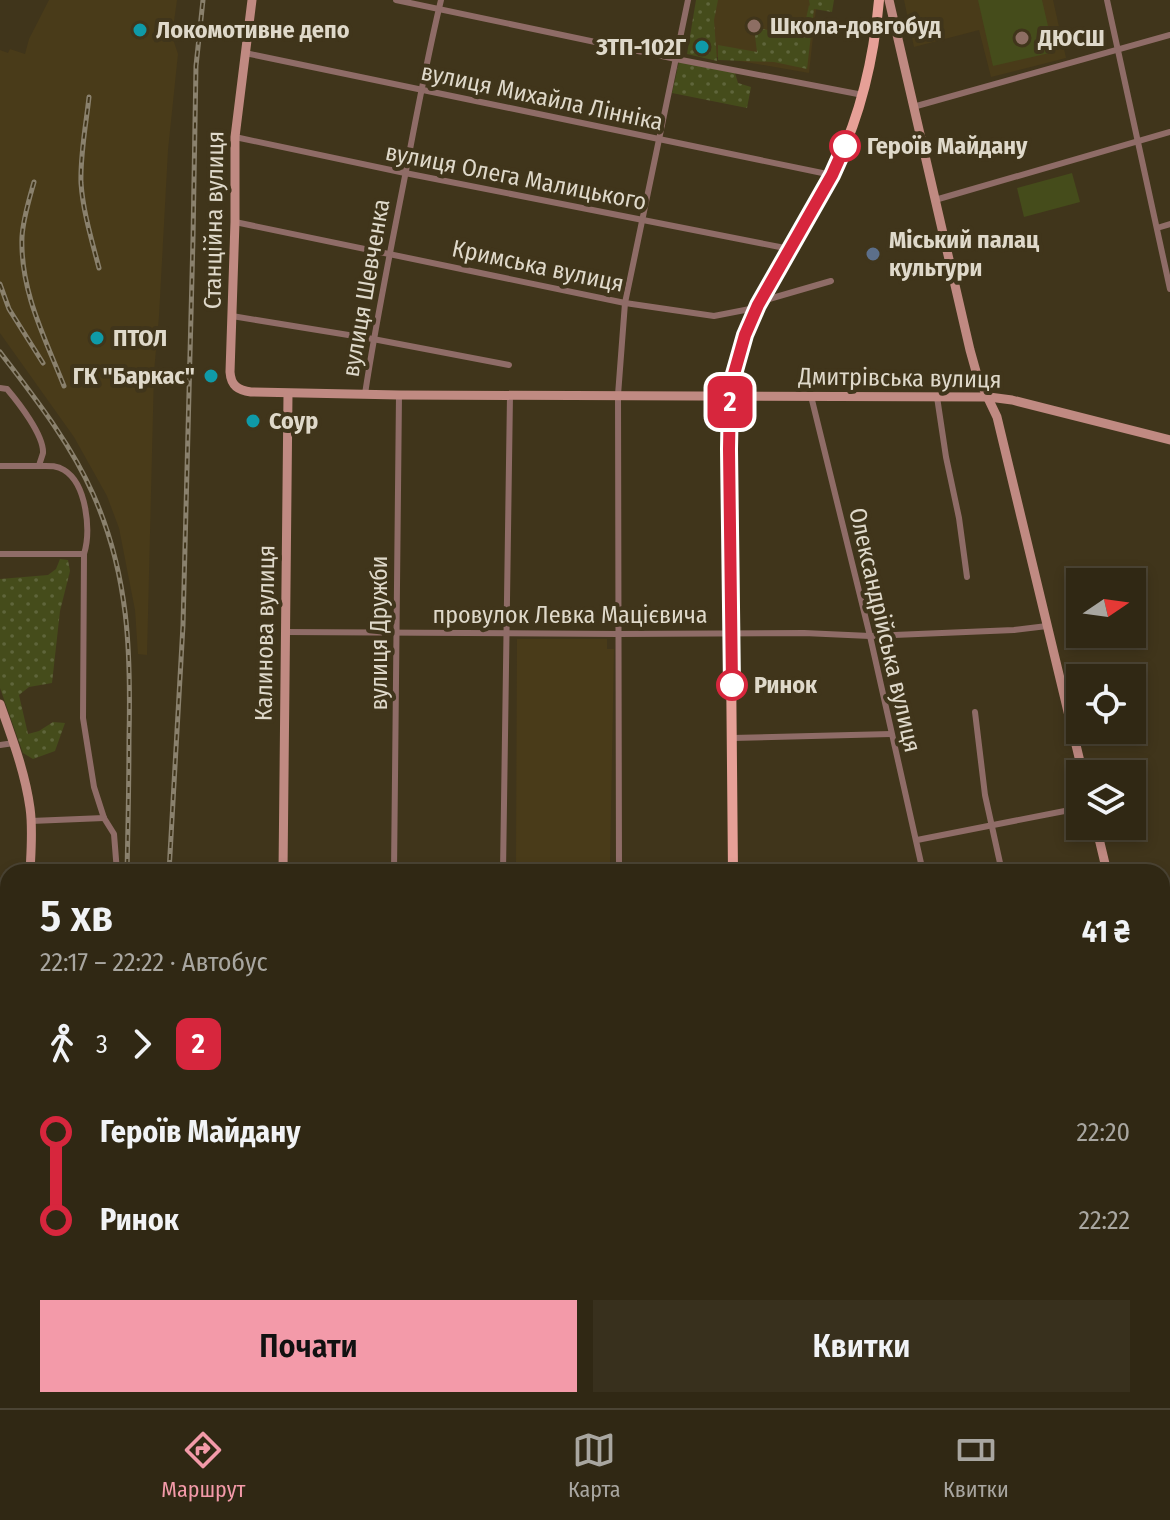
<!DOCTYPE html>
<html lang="uk">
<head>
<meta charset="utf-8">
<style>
	:root { --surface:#302814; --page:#38301d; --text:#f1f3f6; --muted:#a8a6a0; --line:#4b4434; --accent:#f39aa9 }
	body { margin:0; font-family:"Fira Sans Condensed",sans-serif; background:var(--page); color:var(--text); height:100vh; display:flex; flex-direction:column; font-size:30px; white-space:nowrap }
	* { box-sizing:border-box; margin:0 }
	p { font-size:26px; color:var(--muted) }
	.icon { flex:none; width:44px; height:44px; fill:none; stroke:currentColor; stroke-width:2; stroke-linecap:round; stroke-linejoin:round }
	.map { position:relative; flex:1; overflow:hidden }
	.drawer { position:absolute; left:0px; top:864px; width:1170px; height:544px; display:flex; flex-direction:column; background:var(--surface); border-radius:24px 24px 0 0; box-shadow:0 4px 12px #0003,0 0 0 2px var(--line) }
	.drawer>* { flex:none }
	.badge { padding:0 16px; border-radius:12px; font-size:28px; line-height:52px }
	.needle { width:52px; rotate:77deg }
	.controls { position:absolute; left:1066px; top:568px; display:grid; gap:16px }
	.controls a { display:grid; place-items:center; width:80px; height:80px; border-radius:0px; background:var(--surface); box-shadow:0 4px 12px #0003,0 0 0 2px var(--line); font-size:40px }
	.map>.badge { position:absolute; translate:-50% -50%; box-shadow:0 0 0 4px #fff }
	.legs { display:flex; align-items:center; gap:12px; height:88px; padding:0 40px; font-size:26px }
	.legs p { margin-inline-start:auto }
	.headline { display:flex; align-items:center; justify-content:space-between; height:136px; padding:0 40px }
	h1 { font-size:44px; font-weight:600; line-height:60px }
	.primary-button { display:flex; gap:16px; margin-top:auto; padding:16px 40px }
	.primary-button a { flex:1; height:92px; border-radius:0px; background:var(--accent); color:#111; font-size:32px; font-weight:600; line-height:92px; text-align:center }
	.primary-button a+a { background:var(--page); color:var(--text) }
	ul { padding:0 40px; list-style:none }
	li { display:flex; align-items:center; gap:28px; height:88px; font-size:30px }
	li i { display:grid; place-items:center; width:12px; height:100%; margin:0 10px; background:currentColor }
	li i::after { content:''; width:20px; height:20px; margin:-10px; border:6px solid; border-radius:50%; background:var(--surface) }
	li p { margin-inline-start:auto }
	li:first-child i { background:linear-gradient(#0000 50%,currentColor 0) }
	li:last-child i { background:linear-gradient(currentColor 50%,#0000 0) }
	.menu { display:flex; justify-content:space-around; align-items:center; height:112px; border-top:2px solid var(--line); background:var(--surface); font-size:22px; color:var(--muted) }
	.menu a { display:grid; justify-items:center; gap:4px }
	.menu .selected { color:var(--accent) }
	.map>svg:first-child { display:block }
	.built { fill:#493b19 }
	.grass { fill:url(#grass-dots) }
	.pitch { fill:#454c1b }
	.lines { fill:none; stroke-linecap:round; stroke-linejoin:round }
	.street { stroke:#8f6c67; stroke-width:6 }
	.secondary { stroke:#c08a82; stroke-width:9 }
	.primary { stroke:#e6a097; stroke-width:10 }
	.rail-casing { stroke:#8a816d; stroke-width:5 }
	.rail { stroke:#40351b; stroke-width:2; stroke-dasharray:6; stroke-linecap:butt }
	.line-1-casing { stroke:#fff; stroke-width:18 }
	.line-1 { stroke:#d7263d; stroke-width:12 }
	.education-dot { fill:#8d6e63; stroke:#40351b; stroke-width:3 }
	.culture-dot { fill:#0f9aa8; stroke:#40351b; stroke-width:3 }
	.stop-1-dot { fill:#fff; stroke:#d7263d; stroke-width:4 }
	.service-dot { fill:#5c6f8a; stroke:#40351b; stroke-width:3 }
	.labels { text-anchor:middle; stroke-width:8; stroke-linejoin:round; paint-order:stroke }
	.poi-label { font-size:24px; font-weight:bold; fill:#dfd9ca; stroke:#40351b; text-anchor:start }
	.street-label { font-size:24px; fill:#dfd9ca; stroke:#40351b }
	.stop-label { font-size:24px; font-weight:bold; fill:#dfd9ca; stroke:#40351b; text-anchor:start }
</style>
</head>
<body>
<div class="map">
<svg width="1170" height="1408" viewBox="0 0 1170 1408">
	<defs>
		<pattern id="grass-dots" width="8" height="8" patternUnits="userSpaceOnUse" patternTransform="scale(2)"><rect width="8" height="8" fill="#454c1b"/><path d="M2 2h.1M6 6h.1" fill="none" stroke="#5f653b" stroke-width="1.8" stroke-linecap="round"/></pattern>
	</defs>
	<rect width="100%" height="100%" fill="#40351b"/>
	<g class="built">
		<path d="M 49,0 L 177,0 L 172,36 L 178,54 L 168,150 L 159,316 L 154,372 L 147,655 L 138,654 L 135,610 L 126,564 L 119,528 L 107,496 L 74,437 L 0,333 L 0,50 L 8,53 L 10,49 L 25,54 L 29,39 Z"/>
		<path d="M 700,0 L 817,0 L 809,73 L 688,52 Z"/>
		<path d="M 904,0 L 1053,0 L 1066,58 L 991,77 L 979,30 L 914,47 Z"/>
		<path d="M 517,639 L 607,639 L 607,649 L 614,649 L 610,863 L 516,862 Z"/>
	</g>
	<g class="grass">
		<path d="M 696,0 L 718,0 L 714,20 L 717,61 L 687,54 Z"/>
		<path d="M 809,0 L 834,0 L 832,12 L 814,9 L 807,69 L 774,62 L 718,60 L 718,45 L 757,52 L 755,36 L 758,28 L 802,37 L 809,5 L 810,6 Z"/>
		<path d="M 679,62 L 735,73 L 738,83 L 751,87 L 747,108 L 672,93 Z"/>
		<path d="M 60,559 L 68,560 L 70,571 L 60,611 L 52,683 L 29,687 L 19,695 L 28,734 L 39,731 L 53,722 L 65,723 L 55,751 L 33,759 L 23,753 L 0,688 L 0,579 L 48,575 L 56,569 Z"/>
	</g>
	<g class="pitch">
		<path d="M 978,0 L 1042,0 L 1054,52 L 993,66 Z"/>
		<path d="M 1072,173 L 1080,202 L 1024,217 L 1017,188 Z"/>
	</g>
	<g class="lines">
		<g class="street">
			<path d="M 396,0 L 676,59 L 863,95"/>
			<path d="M 1107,0 L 1170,289"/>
			<path d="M 245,53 L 832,175"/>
			<path d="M 913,107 L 1170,35"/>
			<path d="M 235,137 L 405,173 L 790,249"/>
			<path d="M 935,200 L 1170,132"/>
			<path d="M 235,222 L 625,303 L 714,316 L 750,309 L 769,299 L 831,281"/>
			<path d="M 1157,228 L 1170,224"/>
			<path d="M 232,316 L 373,339 L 509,365"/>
			<path d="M 0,388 L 7,389 C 18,402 44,435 43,453 C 42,457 40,461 39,466 C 48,466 56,465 64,470 C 87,484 91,531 84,554 L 83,718 L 94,787 L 104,818 L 114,834 L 117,872"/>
			<path d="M 365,394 C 376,321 391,248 405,176 C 416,117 427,58 441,0"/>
			<path d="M 811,396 L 870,636 L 923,872"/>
			<path d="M 937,397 L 946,457 L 959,518 L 967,577"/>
			<path d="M 0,466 L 39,466"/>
			<path d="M 0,554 L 84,554"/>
			<path d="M 285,632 L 618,634 L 804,633 L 870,636 L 1014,630 L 1047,626"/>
			<path d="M 975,712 L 985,795 L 1002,872"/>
			<path d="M 732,738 L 891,734"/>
			<path d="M 0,745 L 14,743"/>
			<path d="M 31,821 L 104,818"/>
			<path d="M 917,840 L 1080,808"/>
			<path d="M 211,872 L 211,869 L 283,868 L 574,872"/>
			<path d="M 394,872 L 399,395"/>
			<path d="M 503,872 L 510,395"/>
			<path d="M 619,872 L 618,395 L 625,303 L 688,0"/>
			<path d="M 835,872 L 922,868"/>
			<path d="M 0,949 L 8,950"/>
			<path d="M 0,1090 L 8,1090"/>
			<path d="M 0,1281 L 8,1281"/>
			<path d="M 199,1400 L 199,1408"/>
			<path d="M 398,1400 L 398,1408"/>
			<path d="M 512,1400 L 512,1408"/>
			<path d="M 623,1400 L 623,1408"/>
			<path d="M 843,1400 L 843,1408"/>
			<path d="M 940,1400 L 941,1408"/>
			<path d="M 1045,1400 L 1047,1408"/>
			<path d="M 125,1408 L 125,1400"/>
		</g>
		<g class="secondary">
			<path d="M 252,0 L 235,137 L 235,222 L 230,372 C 231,386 238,390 251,392 L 399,395 L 989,397 L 1012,400 L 1170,440"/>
			<path d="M 889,0 L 970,350 L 977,375 L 997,417 L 1083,774"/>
			<path d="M 0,704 C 12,738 25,772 30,808 C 33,829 31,851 30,872"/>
			<path d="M 1096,826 L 1107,872"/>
			<path d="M 283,872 L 288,394"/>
			<path d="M 1162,1104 L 1170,1138"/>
			<path d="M 31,1400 L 31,1408"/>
			<path d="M 285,1400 L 285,1408"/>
		</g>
		<g class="primary">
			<path d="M 733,872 L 729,449 C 729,427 728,404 732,382 C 747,301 803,238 837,164 C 861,113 874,57 879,0"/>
			<path d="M 735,1400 L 736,1408"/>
		</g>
		<defs>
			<g id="rail">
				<path d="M 89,97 C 86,125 80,155 81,183 C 83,212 92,241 99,268"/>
				<path d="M 34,182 C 29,200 23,219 22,237 C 20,291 45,338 64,386"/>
				<path d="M 0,284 L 9,309 L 43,363"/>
				<path d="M 0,352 C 34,397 70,442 93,494 C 129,575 131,652 129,738 C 129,783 128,827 127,872"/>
				<path d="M 169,872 L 183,625 L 193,238 L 196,66 L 203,0"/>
				<path d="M 154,1408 L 154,1400"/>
			</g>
		</defs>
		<use href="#rail" class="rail-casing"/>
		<use href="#rail" class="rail"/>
	</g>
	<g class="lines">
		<defs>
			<path id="line-1" d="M 732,685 L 729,449 L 730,397 L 732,381 L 745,335 L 758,305 L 832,175 L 845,146"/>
		</defs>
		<use href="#line-1" class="line-1-casing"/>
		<use href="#line-1" class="line-1"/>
	</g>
	<g class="education-dot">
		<circle cx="754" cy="26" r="8"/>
		<circle cx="1022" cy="38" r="8"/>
	</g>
	<g class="culture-dot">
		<circle cx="140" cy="30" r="8"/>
		<circle cx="702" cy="47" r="8"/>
		<circle cx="97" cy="338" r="8"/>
		<circle cx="211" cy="376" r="8"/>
		<circle cx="253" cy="421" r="8"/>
	</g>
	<g class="stop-1-dot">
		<circle cx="845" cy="146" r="14"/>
		<circle cx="732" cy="685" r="14"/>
	</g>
	<circle class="service-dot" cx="873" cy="254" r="8"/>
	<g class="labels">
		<g class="poi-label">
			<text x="770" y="34">Школа-довгобуд</text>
			<text x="156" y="38">Локомотивне депо</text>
			<text x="1038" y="46">ДЮСШ</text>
			<text x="686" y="55" text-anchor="end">ЗТП-102Г</text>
			<text x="889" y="248">Міський палац<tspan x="889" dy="28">культури</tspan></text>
			<text x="113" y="346">ПТОЛ</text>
			<text x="195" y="384" text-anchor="end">ГК "Баркас"</text>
			<text x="269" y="429">Соур</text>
		</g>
		<g class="street-label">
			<text transform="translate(542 97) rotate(12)" y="8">вулиця Михайла Лінніка</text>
			<text transform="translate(516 177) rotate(11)" y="8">вулиця Олега Малицького</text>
			<text transform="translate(214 220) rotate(-89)" y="8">Станційна вулиця</text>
			<text transform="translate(538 266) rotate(12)" y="8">Кримська вулиця</text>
			<text transform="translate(366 288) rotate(-80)" y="8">вулиця Шевченка</text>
			<text transform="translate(900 378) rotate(1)" y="8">Дмитрівська вулиця</text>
			<text x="570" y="623">провулок Левка Мацієвича</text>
			<text transform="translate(885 630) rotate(77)" y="8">Олександрійська вулиця</text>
			<text transform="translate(265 633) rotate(-89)" y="8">Калинова вулиця</text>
			<text transform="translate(379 633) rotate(-90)" y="8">вулиця Дружби</text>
		</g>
		<g class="stop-label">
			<text x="867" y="154">Героїв Майдану</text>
			<text x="754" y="693">Ринок</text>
		</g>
	</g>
</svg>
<div class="controls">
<a><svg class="needle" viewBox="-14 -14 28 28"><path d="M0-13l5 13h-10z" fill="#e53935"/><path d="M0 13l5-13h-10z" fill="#a8a6a0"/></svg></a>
<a><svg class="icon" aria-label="locate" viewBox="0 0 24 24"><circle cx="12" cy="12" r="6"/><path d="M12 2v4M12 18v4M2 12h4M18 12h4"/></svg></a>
<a><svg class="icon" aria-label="layers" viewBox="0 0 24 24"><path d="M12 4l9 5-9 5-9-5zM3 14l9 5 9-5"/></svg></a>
</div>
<b class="badge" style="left:730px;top:402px;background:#d7263d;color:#fff">2</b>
<section class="drawer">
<div class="headline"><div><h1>5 хв</h1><p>22:17 – 22:22 · Автобус</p></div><b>41 ₴</b></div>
<div class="legs"><svg class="icon" aria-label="walk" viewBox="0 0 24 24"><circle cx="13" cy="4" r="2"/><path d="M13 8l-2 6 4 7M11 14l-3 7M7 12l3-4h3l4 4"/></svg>3<svg class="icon" aria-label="forward" viewBox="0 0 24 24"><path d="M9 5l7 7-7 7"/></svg><b class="badge" style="background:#d7263d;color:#fff">2</b></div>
<ul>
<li><i style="color:#d7263d"></i><b>Героїв Майдану</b><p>22:20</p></li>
<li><i style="color:#d7263d"></i><b>Ринок</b><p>22:22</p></li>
</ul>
<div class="primary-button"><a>Почати</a><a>Квитки</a></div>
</section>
</div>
<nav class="menu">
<a class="selected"><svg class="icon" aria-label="directions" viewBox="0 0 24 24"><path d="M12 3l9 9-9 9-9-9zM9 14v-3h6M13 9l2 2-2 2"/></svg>Маршрут</a>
<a><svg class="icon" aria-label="map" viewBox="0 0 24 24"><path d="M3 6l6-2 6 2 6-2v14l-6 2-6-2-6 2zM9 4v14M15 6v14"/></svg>Карта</a>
<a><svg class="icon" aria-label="tickets" viewBox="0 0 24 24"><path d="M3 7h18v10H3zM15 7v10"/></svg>Квитки</a>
</nav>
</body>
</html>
